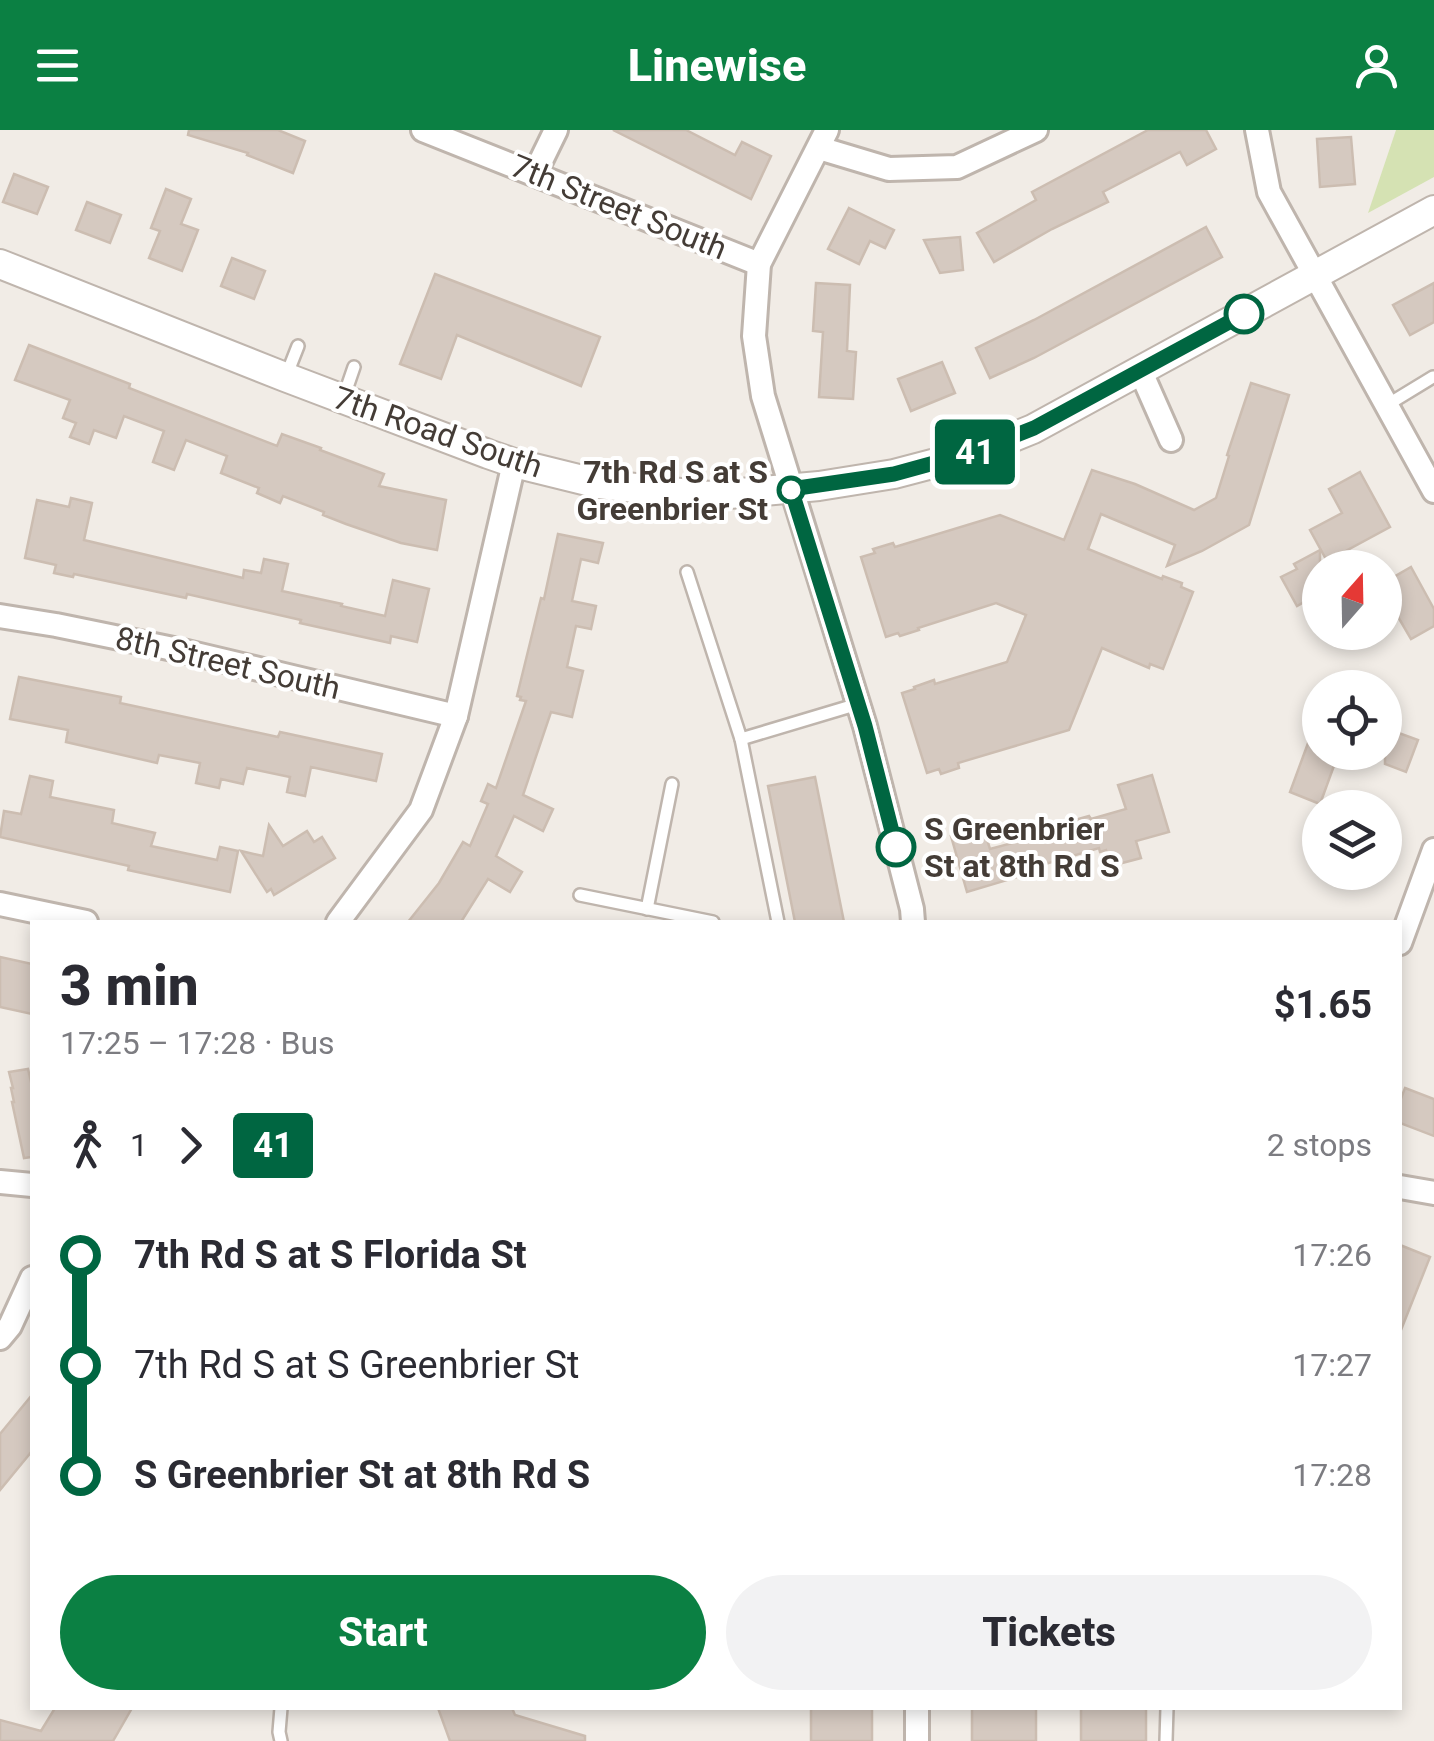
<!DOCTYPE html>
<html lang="en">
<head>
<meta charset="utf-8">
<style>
	:root { --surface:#fff; --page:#f2f2f3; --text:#2b2b33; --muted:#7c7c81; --accent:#0b8043 }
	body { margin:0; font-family:Roboto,sans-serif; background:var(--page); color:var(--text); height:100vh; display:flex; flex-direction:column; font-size:38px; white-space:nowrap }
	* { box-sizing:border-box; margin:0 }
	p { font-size:32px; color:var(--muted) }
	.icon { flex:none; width:55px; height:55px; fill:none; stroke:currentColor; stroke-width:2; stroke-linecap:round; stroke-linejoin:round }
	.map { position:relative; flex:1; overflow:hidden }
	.panel { position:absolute; left:30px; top:790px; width:1372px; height:790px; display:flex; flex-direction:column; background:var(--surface); border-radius:0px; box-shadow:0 5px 15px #0003 }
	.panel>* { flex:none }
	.badge { padding:0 20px; border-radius:8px; font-size:35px; line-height:65px }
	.needle { width:65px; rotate:20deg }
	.buttons { position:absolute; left:1302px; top:420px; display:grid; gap:20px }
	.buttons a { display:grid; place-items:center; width:100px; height:100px; border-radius:50%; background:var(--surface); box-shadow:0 5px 15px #0003; font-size:50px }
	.map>.badge { position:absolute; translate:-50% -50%; box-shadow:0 0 0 5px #fff }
	.legs { display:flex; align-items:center; gap:15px; height:110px; padding:0 30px; font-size:32px }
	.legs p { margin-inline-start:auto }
	.overview { display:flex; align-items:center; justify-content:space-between; height:170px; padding:0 30px }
	h1 { font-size:55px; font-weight:800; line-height:75px }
	.primary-button { display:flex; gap:20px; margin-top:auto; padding:20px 30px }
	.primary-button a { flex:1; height:115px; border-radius:60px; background:var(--accent); color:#fff; font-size:40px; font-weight:800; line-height:115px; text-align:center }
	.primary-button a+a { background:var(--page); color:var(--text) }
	ul { padding:0 30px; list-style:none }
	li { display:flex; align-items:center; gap:35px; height:110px; font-size:38px }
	li i { display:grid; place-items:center; width:15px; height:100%; margin:0 12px; background:currentColor }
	li i::after { content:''; width:25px; height:25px; margin:-12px; border:8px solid; border-radius:50%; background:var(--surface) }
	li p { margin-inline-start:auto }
	li:first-child i { background:linear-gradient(#0000 50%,currentColor 0) }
	li:last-child i { background:linear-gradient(currentColor 50%,#0000 0) }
	header { display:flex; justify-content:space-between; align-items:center; height:130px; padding:0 30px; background:var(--accent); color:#fff; font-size:45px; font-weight:800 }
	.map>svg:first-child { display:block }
	.green { fill:#d5e2b3 }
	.building { fill:#d5c9c0; stroke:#ccbdb1; stroke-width:2.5 }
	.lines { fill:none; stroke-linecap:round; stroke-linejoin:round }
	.service-casing { stroke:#bfb5ad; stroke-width:16 }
	.minor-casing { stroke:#bfb5ad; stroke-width:28 }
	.tertiary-casing { stroke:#bfb5ad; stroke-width:32 }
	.service { stroke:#fff; stroke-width:11 }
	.minor { stroke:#fff; stroke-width:22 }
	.tertiary { stroke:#fff; stroke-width:28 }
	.line-1-casing { stroke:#fff; stroke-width:22 }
	.line-1 { stroke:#006641; stroke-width:15 }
	.stop-1-dot { fill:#fff; stroke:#006641; stroke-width:5 }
	.labels { text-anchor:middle; stroke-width:8; stroke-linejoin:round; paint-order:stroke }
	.street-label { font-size:32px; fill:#443c36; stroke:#fff }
	.stop-label { font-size:32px; font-weight:bold; fill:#443c36; stroke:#fff; text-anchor:end }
</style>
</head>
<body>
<header><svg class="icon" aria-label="menu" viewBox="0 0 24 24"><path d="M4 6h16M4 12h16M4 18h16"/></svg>Linewise<svg class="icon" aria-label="person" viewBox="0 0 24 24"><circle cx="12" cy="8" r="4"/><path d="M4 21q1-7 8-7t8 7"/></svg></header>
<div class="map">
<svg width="1434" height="1611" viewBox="0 0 1434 1611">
	<rect width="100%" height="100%" fill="#f1ece6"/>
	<path class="green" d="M 1396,0 L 1434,0 L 1434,47 L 1368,83 Z"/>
	<g class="building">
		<path d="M 189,0 L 278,0 L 305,11 L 293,43 L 247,25 L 248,23 L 188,5 Z"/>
		<path d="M 613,0 L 686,0 L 735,25 L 742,12 L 771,26 L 751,69 Z"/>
		<path d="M 1148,0 L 1206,0 L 1216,19 L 1187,35 L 1180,22 L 1103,62 L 1108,72 L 1052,99 L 994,132 L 977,103 L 1036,70 L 1032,62 Z"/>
		<path d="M 1351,7 L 1355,54 L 1320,57 L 1317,9 Z"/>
		<path d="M 14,44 L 48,57 L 37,84 L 3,72 Z"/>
		<path d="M 166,59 L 191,69 L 181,94 L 198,100 L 182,141 L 149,128 L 160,101 L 151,98 Z"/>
		<path d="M 87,72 L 121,85 L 110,113 L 76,100 Z"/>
		<path d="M 849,78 L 894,100 L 885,118 L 870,111 L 859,134 L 828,119 Z"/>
		<path d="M 1206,97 L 1222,127 L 1034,228 L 990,248 L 976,218 L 1034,190 Z"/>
		<path d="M 960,107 L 963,140 L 940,143 L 924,110 Z"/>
		<path d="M 232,128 L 265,141 L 254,169 L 221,156 Z"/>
		<path d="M 435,144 L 600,207 L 581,256 L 457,205 L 441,249 L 400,234 Z"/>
		<path d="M 816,153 L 850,155 L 847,221 L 856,222 L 853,269 L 819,267 L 823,202 L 813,201 Z"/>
		<path d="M 1434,153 L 1434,192 L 1410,205 L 1393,175 Z"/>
		<path d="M 29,215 L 130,254 L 129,258 L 277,316 L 282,304 L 321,318 L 320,320 L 384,344 L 379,356 L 446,370 L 437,420 L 401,413 L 346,394 L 323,385 L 324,382 L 283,366 L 280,373 L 257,363 L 259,358 L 221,343 L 227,326 L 186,310 L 174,340 L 153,332 L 164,301 L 124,286 L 116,308 L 94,300 L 89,314 L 70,307 L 76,293 L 63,288 L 70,270 L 15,250 Z"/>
		<path d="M 942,232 L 955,263 L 911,281 L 898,249 Z"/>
		<path d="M 1251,253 L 1289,265 L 1249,395 L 1202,421 L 1167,436 L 1175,415 L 1101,384 L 1088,419 L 1162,449 L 1163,446 L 1182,453 L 1181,457 L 1193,462 L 1163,539 L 1150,534 L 1149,538 L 1102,518 L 1069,600 L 958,633 L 959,638 L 941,644 L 939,639 L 927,643 L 902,563 L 915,559 L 914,557 L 934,550 L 935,554 L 1007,532 L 1026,485 L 996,473 L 918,498 L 919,500 L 900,506 L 898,503 L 886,507 L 861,427 L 875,423 L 873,419 L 893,413 L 895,417 L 1000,385 L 1064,410 L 1092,340 L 1135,354 L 1194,380 L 1216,368 L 1229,326 L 1227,325 Z"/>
		<path d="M 1360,342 L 1390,397 L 1327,431 L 1310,400 L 1342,383 L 1329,359 Z"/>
		<path d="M 71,368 L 92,373 L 84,410 L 243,448 L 244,440 L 261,443 L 264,429 L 288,434 L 282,461 L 342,474 L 341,476 L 385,486 L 393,450 L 429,459 L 417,512 L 391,506 L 390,513 L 300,493 L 301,490 L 187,464 L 186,468 L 74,444 L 73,447 L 54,443 L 56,435 L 25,428 L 37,370 L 69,377 Z"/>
		<path d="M 558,404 L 603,413 L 598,433 L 581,429 L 572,471 L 596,476 L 591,499 L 576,496 L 567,537 L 583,541 L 572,587 L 551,582 L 523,665 L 553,679 L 543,701 L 514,686 L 496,726 L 522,742 L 510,762 L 488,749 L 461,792 L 408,792 L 439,753 L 463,712 L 470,716 L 488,674 L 481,671 L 488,654 L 496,658 L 526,571 L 520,570 L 521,567 L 517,566 L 541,468 L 544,469 Z"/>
		<path d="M 1320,420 L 1320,463 L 1297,476 L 1281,447 L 1297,439 L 1294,434 Z"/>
		<path d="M 1411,437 L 1434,479 L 1434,496 L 1411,509 L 1397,485 L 1385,491 L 1385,452 Z"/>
		<path d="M 19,547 L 121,567 L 120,573 L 278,607 L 280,602 L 382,624 L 376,651 L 311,637 L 305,666 L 287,662 L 290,647 L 247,638 L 243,654 L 221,649 L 219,658 L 196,653 L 200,633 L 159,625 L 157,633 L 66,612 L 68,600 L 10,589 Z"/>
		<path d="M 1318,586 L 1320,587 L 1320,622 L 1339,622 L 1320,674 L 1290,662 Z"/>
		<path d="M 1385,598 L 1418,610 L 1406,642 L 1385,634 Z"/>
		<path d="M 1152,645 L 1169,702 L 1136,711 L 1141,728 L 1111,736 L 1106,720 L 1100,722 L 1099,718 L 1035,737 L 1037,741 L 967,762 L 951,706 L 983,697 L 990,719 L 1027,709 L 1026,704 L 1089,686 L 1091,689 L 1126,679 L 1118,655 Z"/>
		<path d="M 30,646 L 53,651 L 50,667 L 114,680 L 112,693 L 155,703 L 151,716 L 217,730 L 220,717 L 238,721 L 230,762 L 128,740 L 129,736 L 0,707 L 4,681 L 21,684 Z"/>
		<path d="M 815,647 L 844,792 L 795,792 L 768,656 Z"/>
		<path d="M 269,695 L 283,716 L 307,701 L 314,712 L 322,707 L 335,728 L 274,765 L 271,759 L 267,762 L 241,721 L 263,726 Z"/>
		<path d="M 0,827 L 32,834 L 32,884 L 0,877 Z"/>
		<path d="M 28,939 L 32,956 L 32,1027 L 24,1028 L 12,972 L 14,972 L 11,958 L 13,958 L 9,942 Z"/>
		<path d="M 1405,958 L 1434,969 L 1434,1006 L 1400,993 L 1400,971 Z"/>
		<path d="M 1400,1115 L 1430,1127 L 1401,1200 L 1400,1200 Z"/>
		<path d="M 32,1265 L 32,1321 L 0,1360 L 0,1304 Z"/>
		<path d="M 55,1578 L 132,1578 L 113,1611 L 0,1611 L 0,1590 L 41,1601 Z"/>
		<path d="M 438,1578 L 512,1578 L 515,1585 L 585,1606 L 585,1611 L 450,1611 Z"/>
		<rect x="811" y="1578" width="61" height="33"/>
		<rect x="972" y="1578" width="64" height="33"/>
		<rect x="1081" y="1578" width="65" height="33"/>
	</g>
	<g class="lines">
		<defs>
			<g id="service">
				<path d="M 287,244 L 298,216"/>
				<path d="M 343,269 L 354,237"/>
				<path d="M 1387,275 L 1433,247"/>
				<path d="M 687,442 L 741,609 L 778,792"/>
				<path d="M 741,609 L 858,574"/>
				<path d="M 580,765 L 713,792"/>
				<path d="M 647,779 L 672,654"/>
				<path d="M 281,1578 L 279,1602 L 281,1611"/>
				<path d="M 1166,1611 L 1167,1578"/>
			</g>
			<g id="minor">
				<path d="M 423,0 L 759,134"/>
				<path d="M 827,0 L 759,134 L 754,206 L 763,266 L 865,596 L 912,779 L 913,792"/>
				<path d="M 1257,0 L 1269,62 L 1434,361"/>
				<path d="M 819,18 L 889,39 L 957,37 L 1036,0"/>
				<path d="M 535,43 L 556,0"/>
				<path d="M 1141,242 L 1171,310"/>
				<path d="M 0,486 L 56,495 L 183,521 L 456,586"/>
				<path d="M 0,774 L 86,792"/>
				<path d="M 338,792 L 421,680 L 456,586 L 514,333"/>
				<path d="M 1400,813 L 1434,720"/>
				<path d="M 0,1052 L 32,1055"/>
				<path d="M 1400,1057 L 1434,1063"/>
				<path d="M 0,1208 L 10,1196 L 32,1148"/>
				<path d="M 917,1611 L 917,1578"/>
			</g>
			<path id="tertiary" d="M 0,134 L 285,247 L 488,324 L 514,333 L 599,354 L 707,366 L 819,356 L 894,344 L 974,323 L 1033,299 L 1434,80"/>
		</defs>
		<use href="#service" class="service-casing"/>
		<use href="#minor" class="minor-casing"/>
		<use href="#tertiary" class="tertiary-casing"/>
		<use href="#service" class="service"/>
		<use href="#minor" class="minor"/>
		<use href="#tertiary" class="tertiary"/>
	</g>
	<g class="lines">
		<defs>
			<path id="line-1" d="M 896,717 L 865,596 L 791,359 L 894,344 L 974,322 L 1034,298 L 1244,184"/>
		</defs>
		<use href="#line-1" class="line-1-casing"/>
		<use href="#line-1" class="line-1"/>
	</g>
	<g class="stop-1-dot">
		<circle cx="1244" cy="184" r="18"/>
		<circle cx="791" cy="360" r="12"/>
		<circle cx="896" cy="717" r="18"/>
	</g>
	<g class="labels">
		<g class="street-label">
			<text transform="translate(619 77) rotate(22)" y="11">7th Street South</text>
			<text transform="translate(438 302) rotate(19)" y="11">7th Road South</text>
			<text transform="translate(228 533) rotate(13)" y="11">8th Street South</text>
		</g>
		<g class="stop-label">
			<text x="768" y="353">7th Rd S at S<tspan x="768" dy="37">Greenbrier St</tspan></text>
			<text x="924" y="710" text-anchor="start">S Greenbrier<tspan x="924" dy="37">St at 8th Rd S</tspan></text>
		</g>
	</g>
</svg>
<div class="buttons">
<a><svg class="needle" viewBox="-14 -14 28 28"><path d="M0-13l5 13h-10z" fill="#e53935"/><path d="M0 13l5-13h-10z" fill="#7c7c81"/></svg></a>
<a><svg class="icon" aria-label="locate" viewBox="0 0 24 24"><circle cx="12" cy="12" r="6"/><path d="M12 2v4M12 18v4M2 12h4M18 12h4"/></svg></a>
<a><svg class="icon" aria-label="layers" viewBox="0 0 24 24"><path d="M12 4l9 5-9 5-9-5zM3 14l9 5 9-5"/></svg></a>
</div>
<b class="badge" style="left:975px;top:322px;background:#006641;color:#fff">41</b>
<section class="panel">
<div class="overview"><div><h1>3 min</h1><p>17:25 – 17:28 · Bus</p></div><b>$1.65</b></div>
<div class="legs"><svg class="icon" aria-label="walk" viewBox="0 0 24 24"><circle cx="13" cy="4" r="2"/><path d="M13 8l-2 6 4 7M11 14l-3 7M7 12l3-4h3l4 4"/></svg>1<svg class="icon" aria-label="forward" viewBox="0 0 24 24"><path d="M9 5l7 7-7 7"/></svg><b class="badge" style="background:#006641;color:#fff">41</b><p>2 stops</p></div>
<ul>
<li><i style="color:#006641"></i><b>7th Rd S at S Florida St</b><p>17:26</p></li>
<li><i style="color:#006641"></i><span>7th Rd S at S Greenbrier St</span><p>17:27</p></li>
<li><i style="color:#006641"></i><b>S Greenbrier St at 8th Rd S</b><p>17:28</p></li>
</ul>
<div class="primary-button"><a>Start</a><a>Tickets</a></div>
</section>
</div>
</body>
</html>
